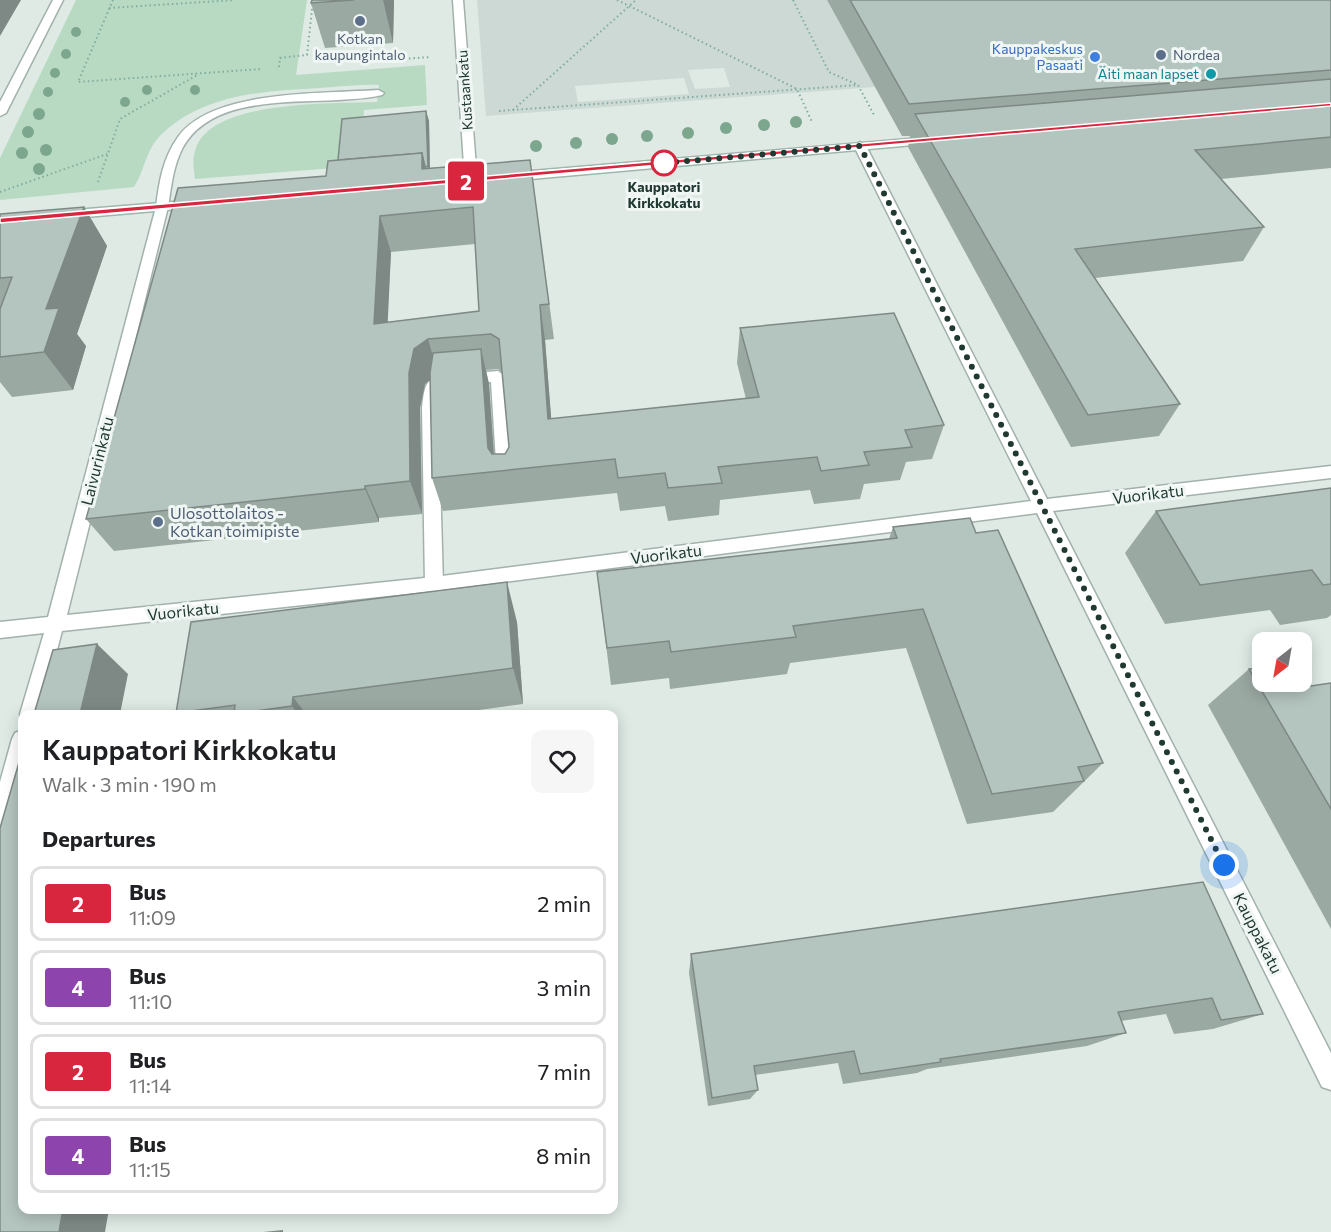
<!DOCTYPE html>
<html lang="en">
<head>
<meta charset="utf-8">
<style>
	:root { --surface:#fff; --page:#f6f6f6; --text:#202124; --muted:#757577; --line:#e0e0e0 }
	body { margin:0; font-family:Commissioner,sans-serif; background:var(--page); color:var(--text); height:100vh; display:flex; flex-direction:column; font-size:22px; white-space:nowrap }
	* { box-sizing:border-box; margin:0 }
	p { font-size:20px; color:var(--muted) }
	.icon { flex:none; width:33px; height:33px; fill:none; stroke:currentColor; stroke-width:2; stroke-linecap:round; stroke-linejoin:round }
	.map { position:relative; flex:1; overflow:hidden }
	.panel { position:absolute; left:18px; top:710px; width:600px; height:504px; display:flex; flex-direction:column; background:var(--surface); border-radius:12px; box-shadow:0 3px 15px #0003 }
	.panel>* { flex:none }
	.badge { padding:0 12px; border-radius:4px; font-size:21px; line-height:39px }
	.needle { width:39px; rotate:211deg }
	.fabs { position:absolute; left:1252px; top:632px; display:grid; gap:12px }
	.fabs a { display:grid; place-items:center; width:60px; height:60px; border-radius:12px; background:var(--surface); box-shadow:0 3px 15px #0003; font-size:30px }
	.you { position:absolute; width:30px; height:30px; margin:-15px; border:4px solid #fff; border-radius:50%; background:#1a73e8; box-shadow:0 0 0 9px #1a73e833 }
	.map>.badge { position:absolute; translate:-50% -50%; box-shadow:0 0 0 3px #fff }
	h2 { padding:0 24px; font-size:22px; line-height:54px }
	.round { display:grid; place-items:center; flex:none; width:63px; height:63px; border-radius:12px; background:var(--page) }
	.summary { display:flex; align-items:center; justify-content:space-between; height:102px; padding:0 24px }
	h1 { font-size:28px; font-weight:600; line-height:45px }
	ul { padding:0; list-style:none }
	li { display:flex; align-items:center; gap:18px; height:75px; margin:0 12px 9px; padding:0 12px; border:3px solid var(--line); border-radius:12px }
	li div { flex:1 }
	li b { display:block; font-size:22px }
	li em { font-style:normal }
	li .badge { min-width:66px; font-weight:700; text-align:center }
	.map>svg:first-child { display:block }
	.built { fill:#cdd9d4; fill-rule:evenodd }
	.green { fill:#b8dac2 }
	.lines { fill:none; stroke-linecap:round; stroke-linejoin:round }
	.service-casing { stroke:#a2b1ac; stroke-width:3 }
	.minor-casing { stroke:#a2b1ac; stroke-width:3 }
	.secondary-casing { stroke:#9fb5ad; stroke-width:3 }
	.path { stroke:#80aca0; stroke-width:2; stroke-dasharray:1.5 3; stroke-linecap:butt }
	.service { fill:#fff; fill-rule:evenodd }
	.minor { fill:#fff; fill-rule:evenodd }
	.secondary { fill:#fff; fill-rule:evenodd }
	.tree { fill:#7da68f }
	.wall { fill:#9ba9a3; fill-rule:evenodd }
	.shaded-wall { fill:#7e8985 }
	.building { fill:#b4c4be; stroke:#7e8985; stroke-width:1.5; fill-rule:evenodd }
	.line { fill:#d7263d; stroke:#fff; stroke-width:1.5 }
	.walk { stroke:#213933; stroke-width:6; stroke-dasharray:0 10.8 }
	.service-dot { fill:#5c6f8a; stroke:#eff6f3; stroke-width:2 }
	.shop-dot { fill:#3f7fe0; stroke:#eff6f3; stroke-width:2 }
	.culture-dot { fill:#0f9aa8; stroke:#eff6f3; stroke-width:2 }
	.stop-dot { fill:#fff; stroke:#d7263d; stroke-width:3 }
	.labels { text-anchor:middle; stroke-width:6; stroke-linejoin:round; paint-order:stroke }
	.far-service-label { font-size:14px; fill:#4e5e75; stroke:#eff6f3 }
	.far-shop-label { font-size:14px; fill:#366cbe; stroke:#eff6f3; text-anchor:end }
	.far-culture-label { font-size:14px; fill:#0d838f; stroke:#eff6f3; text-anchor:end }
	.far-street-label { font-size:14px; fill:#213933; stroke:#eff6f3 }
	.far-stop-label { font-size:14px; font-weight:bold; fill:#213933; stroke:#eff6f3 }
	.street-label { font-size:16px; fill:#213933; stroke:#eff6f3 }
	.service-label { font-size:16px; fill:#4e5e75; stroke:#eff6f3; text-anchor:start }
</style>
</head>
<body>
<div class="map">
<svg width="1331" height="1232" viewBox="0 0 1331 1232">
	<rect width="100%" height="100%" fill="#dfeae5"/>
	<path class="built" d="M 477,0 L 827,0 L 875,87 L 486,116 ZM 724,68 L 730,87 L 695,89 L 688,70 ZM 684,78 L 689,94 L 578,102 L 575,86 Z"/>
	<path class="green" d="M 76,0 L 307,0 L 296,75 L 425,65 L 427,105 L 364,110 L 360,166 L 195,179 C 194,170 192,160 195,151 C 208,99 334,104 377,102 L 379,85 C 360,84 339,87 320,88 C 263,91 200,94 158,138 C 146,151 144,172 134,187 L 0,200 L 0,158 Z"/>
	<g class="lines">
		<defs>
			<g id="service">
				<path d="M 378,90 L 384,93 L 382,95 C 323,109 216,85 182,149 C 173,167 171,188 168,207 L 162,211 L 156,207 C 159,182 163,158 178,137 C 212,89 324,94 378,90 Z"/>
				<path d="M 498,371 L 505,376 L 513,478 L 511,482 L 499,482 L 497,478 L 491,382 L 442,386 L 439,389 L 438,408 L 443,584 L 440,589 L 434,591 L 428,589 L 425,584 L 422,408 C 424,395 423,380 438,376 Z"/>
			</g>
			<g id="minor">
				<path d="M 53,0 L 63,0 L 6,113 L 0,116 L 0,102 Z"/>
				<path d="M 453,0 L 463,0 L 477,180 L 471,184 L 465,180 Z"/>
				<path d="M 860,142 L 866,146 L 1047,499 L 1331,466 L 1331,478 L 1053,511 L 1331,1053 L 1331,1090 L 1322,1087 L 1037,513 L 434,591 L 62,631 L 40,714 L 22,714 L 22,719 L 20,714 L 44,633 L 0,638 L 0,622 L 48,617 L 156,207 L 162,203 L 168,207 L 67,615 L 434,577 L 1031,501 L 854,146 Z"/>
				<path d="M 22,730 L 22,773 L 10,818 L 7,825 L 0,828 L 0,782 L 12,739 L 15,733 Z"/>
			</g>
			<g id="secondary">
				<path d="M 932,137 L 938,141 L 936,143 L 508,181 L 502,177 L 508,173 Z"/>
				<path d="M 197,200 L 203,204 L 201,207 L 63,219 L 57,215 L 63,211 Z"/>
			</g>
		</defs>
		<use href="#service" class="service-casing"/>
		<use href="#minor" class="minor-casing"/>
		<use href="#secondary" class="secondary-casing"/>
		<g class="path">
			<path d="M 113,0 L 78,82 L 261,69"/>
			<path d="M 617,0 L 797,89 L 812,122"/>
			<path d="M 793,0 L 829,72 L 858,85 L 874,115"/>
			<path d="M 109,8 L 235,0"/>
			<path d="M 373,61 L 431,57"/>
			<path d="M 279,67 L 280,58 L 307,55 L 313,0"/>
			<path d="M 513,110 L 636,0"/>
			<path d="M 499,111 L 858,85"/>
			<path d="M 98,182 L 120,119 L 199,74"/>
			<path d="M 0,192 L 107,154"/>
		</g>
		<use href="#service" class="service"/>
		<use href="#minor" class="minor"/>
		<use href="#secondary" class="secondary"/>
	</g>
	<g class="tree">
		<circle cx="76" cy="32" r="5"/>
		<circle cx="66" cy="54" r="5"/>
		<circle cx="55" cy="73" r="5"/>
		<circle cx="147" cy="90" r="5"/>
		<circle cx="195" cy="90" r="5"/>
		<circle cx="48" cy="92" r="5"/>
		<circle cx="125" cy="102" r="5"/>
		<circle cx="39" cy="114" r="6"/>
		<circle cx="796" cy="122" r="6"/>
		<circle cx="764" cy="125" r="6"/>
		<circle cx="726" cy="128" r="6"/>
		<circle cx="28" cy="132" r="6"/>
		<circle cx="688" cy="133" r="6"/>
		<circle cx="647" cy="136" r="6"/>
		<circle cx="612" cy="139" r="6"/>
		<circle cx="576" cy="143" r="6"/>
		<circle cx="536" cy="146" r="6"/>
		<circle cx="46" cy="150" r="6"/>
		<circle cx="22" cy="153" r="6"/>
		<circle cx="39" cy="169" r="6"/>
	</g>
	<g class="wall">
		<path d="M 312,0 L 394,0 L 393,43 L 325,48 L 311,3 Z"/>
		<path d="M 827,0 L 1331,0 L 1331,168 L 1221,179 L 1264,227 L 1243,261 L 1095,278 L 1180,404 L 1159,436 L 1071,447 L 908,147 L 910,136 L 902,136 Z"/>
		<path d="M 426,111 L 429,121 L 430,168 L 530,160 L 554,339 L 545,340 L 551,419 L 746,399 L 737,363 L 740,328 L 944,425 L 932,459 L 906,462 L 900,480 L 864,484 L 860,499 L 814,504 L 810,490 L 720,500 L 719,515 L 668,521 L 665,506 L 620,511 L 617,493 L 443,511 L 432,478 L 430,379 L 425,384 L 420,408 L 422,514 L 379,518 L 379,522 L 114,551 L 86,519 L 326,176 ZM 475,244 L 479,311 L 387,322 L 391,252 ZM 498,369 L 502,372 L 509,447 L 505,454 L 494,454 L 489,384 L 486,370 Z"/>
		<path d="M 84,207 L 107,246 L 77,334 L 86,346 L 73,390 L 12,397 L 0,382 L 0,214 Z"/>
		<path d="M 1331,488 L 1331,615 L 1327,618 L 1280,625 L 1270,610 L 1165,624 L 1125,553 L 1156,511 Z"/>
		<path d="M 893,527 L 976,533 L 1103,763 L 1053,812 L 967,824 L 906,648 L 790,663 L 787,674 L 670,689 L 669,678 L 611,685 L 597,572 L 889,539 Z"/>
		<path d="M 517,622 L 523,704 L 450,714 L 178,714 L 176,713 Z"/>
		<path d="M 1249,669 L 1311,686 L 1331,683 L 1331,929 L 1208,705 Z"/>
		<path d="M 1203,882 L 1263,1014 L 1213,1029 L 1174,1034 L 1166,1014 L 1121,1021 L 1126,1033 L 1087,1046 L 927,1069 L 917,1073 L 843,1084 L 838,1063 L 755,1075 L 758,1090 L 750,1099 L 708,1106 L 689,973 L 691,954 Z"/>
	</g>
	<g class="shaded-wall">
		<path d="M 0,0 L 21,0 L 0,36 Z"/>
		<path d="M 383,0 L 394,0 L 393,43 Z"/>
		<path d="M 426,111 L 429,121 L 430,177 L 428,166 Z"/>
		<path d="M 422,153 L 430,189 L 422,169 Z"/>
		<path d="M 84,207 L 107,246 L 77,334 L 86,346 L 73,390 L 44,352 L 46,309 Z"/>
		<path d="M 380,216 L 391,252 L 386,359 L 374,324 Z"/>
		<path d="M 540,305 L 545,340 L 554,453 L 548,419 Z"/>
		<path d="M 428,339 L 438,374 L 425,384 L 420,408 L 422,514 L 410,481 L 409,373 L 414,349 Z"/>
		<path d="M 481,349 L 489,384 L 495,472 L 488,448 Z"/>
		<path d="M 365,486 L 379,518 L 379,522 L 365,489 Z"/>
		<path d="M 507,582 L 517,622 L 523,704 L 513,668 Z"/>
		<path d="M 97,644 L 128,674 L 120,714 L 80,714 Z"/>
		<path d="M 293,697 L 306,714 L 298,714 L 292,706 Z"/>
		<path d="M 63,1209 L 109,1209 L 105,1232 L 59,1232 Z"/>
		<path d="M 283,1230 L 283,1232 L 263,1232 Z"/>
	</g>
	<g class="building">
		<path d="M 312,0 L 354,0 L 311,3 Z"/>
		<path d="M 850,0 L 1331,0 L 1331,70 L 909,104 Z"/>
		<path d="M 1331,79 L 1331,137 L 1195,150 L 1264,227 L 1075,249 L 1180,404 L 1088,415 L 915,114 Z"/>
		<path d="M 426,111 L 428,166 L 425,167 L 422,153 L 338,160 L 342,119 Z"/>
		<path d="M 422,153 L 422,169 L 530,160 L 549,304 L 540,305 L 548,419 L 759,397 L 740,328 L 894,313 L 944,425 L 905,430 L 912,447 L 864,452 L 869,465 L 821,471 L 817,457 L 718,467 L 722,483 L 668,488 L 665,473 L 618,478 L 615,459 L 432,478 L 430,373 L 433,353 L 481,349 L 488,448 L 492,454 L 505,454 L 509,447 L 499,339 L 491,334 L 428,339 L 414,349 L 409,373 L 410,481 L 365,486 L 365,489 L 86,519 L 178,188 L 326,176 L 328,161 ZM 473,207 L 479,311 L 374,324 L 380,216 Z"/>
		<path d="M 84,207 L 46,309 L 59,308 L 44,352 L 0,357 L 0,309 L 12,277 L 0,278 L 0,214 Z"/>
		<path d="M 1331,488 L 1331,584 L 1323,585 L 1312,570 L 1200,585 L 1156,511 Z"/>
		<path d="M 970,518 L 976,533 L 998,530 L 1103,763 L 1078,767 L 1084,781 L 992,794 L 923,609 L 793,626 L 796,637 L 671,652 L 669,641 L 607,648 L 597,572 L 897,538 L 893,527 Z"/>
		<path d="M 507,582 L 513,668 L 293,697 L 292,706 L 234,714 L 235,705 L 176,713 L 191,622 Z"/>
		<path d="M 97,644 L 80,714 L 34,714 L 53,650 Z"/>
		<path d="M 1263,667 L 1263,681 L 1302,681 L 1302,671 L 1311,686 L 1331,683 L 1331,809 L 1249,669 Z"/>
		<path d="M 22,752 L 22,1209 L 63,1209 L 59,1232 L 0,1232 L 0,828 Z"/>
		<path d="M 1203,882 L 1263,1014 L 1221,1020 L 1212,998 L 1118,1012 L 1126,1033 L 940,1059 L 941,1062 L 860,1074 L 854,1051 L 754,1066 L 758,1090 L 712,1098 L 691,954 Z"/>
	</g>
	<path class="line" d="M 1331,103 L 1331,106 L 0,223 L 0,218 Z"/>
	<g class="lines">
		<path class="walk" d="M 664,163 L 654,164 L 860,146 L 1224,865"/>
	</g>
	<g class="service-dot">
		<circle cx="360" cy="21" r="6"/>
		<circle cx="1161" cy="55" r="6"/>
		<circle cx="158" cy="522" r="6"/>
	</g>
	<circle class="shop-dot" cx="1095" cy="57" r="6"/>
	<circle class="culture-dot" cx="1211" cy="74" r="6"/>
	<circle class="stop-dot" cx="664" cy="163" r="12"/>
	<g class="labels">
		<g class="far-service-label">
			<text x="360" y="44">Kotkan<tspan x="360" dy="16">kaupungintalo</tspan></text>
			<text x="1173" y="60" text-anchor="start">Nordea</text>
		</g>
		<g class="far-shop-label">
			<text x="1083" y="54">Kauppakeskus<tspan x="1083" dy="16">Pasaati</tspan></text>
		</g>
		<g class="far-culture-label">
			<text x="1199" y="79">Äiti maan lapset</text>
		</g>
		<g class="far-street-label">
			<text transform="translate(465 90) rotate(-94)" y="5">Kustaankatu</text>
		</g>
		<g class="far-stop-label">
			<text x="664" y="192">Kauppatori<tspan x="664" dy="16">Kirkkokatu</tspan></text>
		</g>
		<g class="street-label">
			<text transform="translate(97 461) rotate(-76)" y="6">Laivurinkatu</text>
			<text transform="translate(1148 494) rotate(-7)" y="6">Vuorikatu</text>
			<text transform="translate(666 554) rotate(-7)" y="6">Vuorikatu</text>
			<text transform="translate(183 611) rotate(-6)" y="6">Vuorikatu</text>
			<text transform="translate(1258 933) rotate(63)" y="6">Kauppakatu</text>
		</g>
		<g class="service-label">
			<text x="170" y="519">Ulosottolaitos -<tspan x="170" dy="18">Kotkan toimipiste</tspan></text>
		</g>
	</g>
</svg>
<div class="fabs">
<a><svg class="needle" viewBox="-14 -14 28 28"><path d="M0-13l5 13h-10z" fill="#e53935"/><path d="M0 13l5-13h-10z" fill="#757577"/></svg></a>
</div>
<div class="you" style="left:1224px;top:865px"></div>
<b class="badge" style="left:466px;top:181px;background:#d7263d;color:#fff">2</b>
<section class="panel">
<div class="summary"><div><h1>Kauppatori Kirkkokatu</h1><p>Walk · 3 min · 190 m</p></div><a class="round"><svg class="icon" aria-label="heart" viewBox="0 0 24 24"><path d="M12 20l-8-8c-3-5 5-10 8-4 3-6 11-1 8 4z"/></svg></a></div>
<h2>Departures</h2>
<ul>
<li><span class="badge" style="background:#d7263d;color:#fff">2</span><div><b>Bus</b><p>11:09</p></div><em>2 min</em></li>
<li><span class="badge" style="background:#8e44ad;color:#fff">4</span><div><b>Bus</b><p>11:10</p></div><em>3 min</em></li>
<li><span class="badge" style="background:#d7263d;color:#fff">2</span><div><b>Bus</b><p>11:14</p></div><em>7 min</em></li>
<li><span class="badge" style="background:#8e44ad;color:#fff">4</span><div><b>Bus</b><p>11:15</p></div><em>8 min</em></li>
</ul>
</section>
</div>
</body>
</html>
